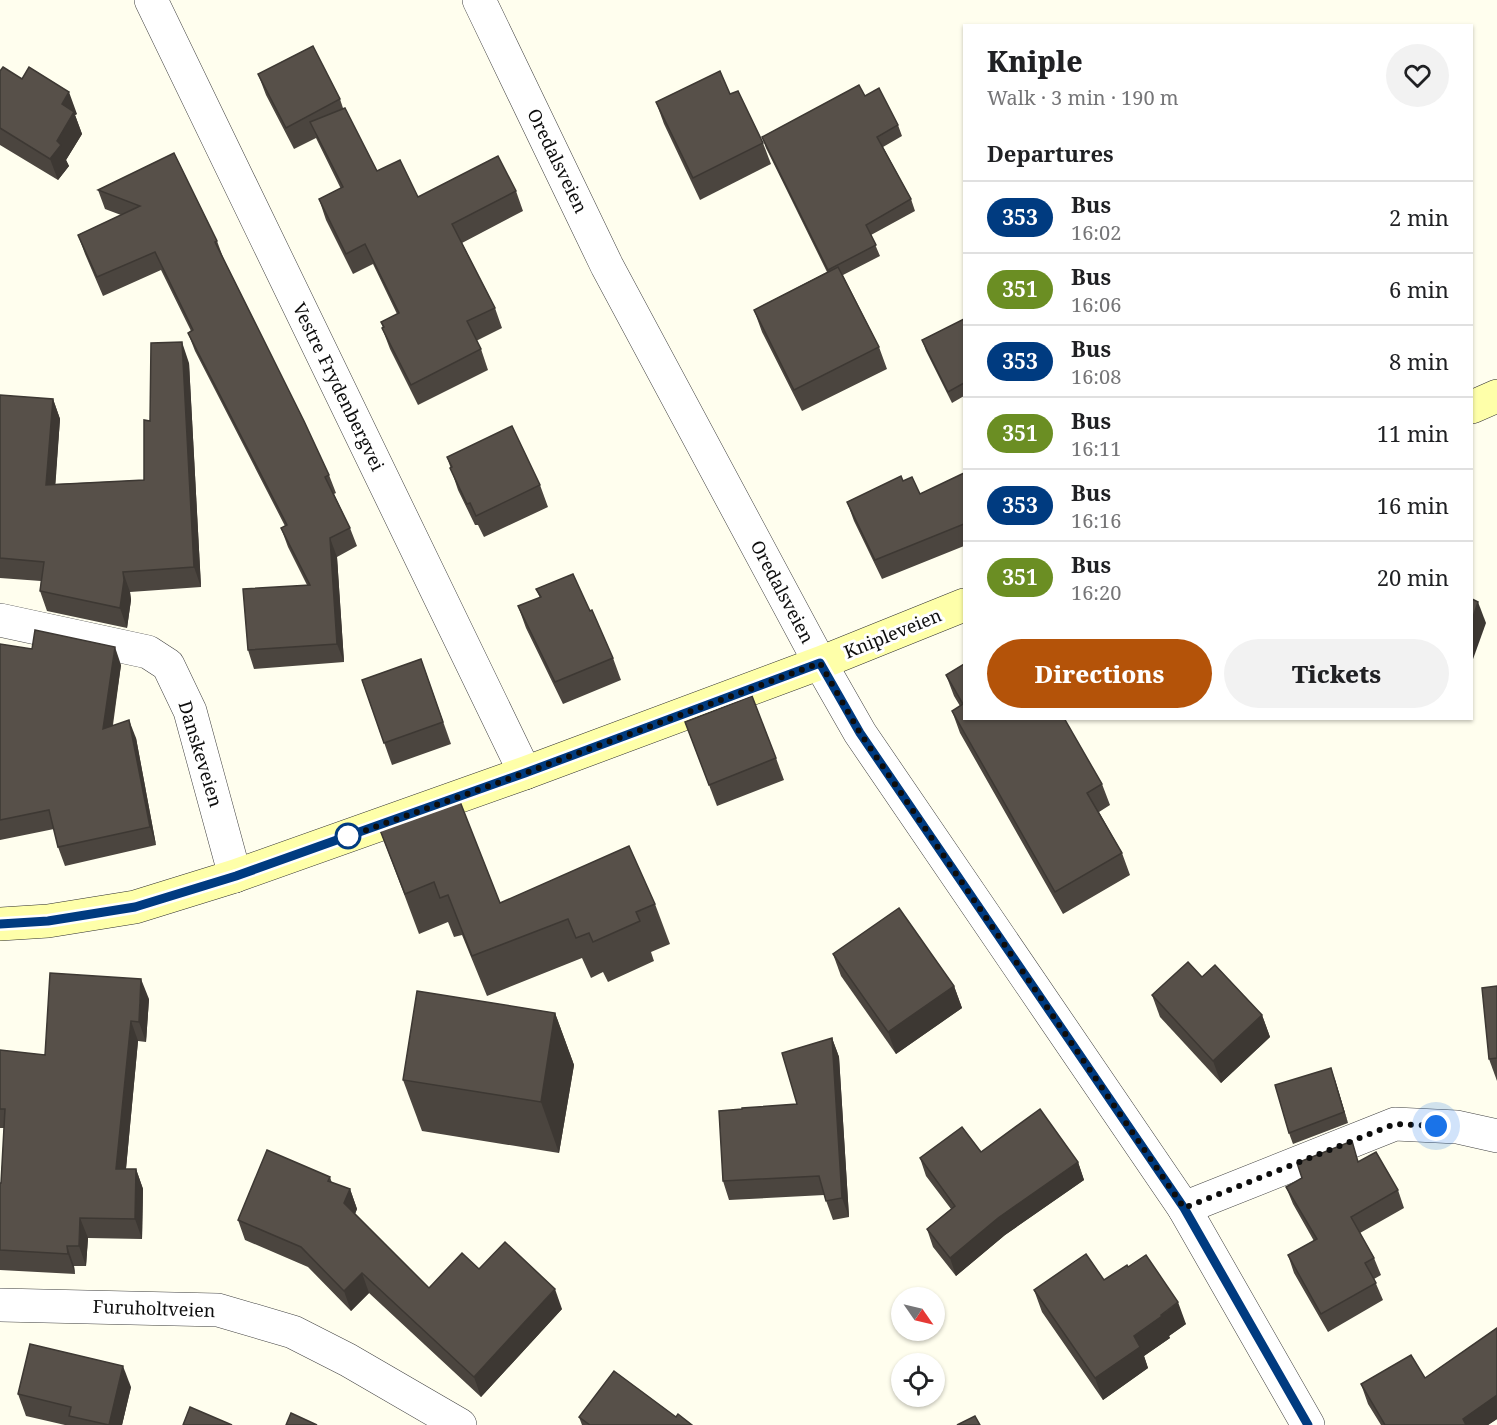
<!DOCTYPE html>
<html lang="en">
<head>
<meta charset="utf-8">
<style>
	:root { --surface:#fff; --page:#f2f2f2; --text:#202124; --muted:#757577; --line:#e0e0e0; --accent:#b45309 }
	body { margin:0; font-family:"Noto Serif",serif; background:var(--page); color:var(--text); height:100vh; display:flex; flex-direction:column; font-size:22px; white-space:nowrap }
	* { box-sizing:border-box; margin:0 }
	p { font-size:20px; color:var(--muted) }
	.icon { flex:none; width:33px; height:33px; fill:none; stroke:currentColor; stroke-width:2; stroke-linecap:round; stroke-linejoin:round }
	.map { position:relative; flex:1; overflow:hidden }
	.panel { position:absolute; left:963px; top:24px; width:510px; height:696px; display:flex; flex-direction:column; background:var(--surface); border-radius:0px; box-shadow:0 2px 4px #0004 }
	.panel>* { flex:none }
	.badge { padding:0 12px; border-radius:20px; font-size:21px; line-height:39px }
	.needle { width:39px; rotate:124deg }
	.buttons { position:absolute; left:891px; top:1287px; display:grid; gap:12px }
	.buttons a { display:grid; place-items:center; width:54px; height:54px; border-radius:50%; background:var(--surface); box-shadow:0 2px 4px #0004; font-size:30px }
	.you { position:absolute; width:30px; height:30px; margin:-15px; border:4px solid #fff; border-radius:50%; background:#1a73e8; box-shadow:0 0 0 9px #1a73e833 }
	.map>.badge { position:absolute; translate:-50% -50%; box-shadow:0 0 0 3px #fff }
	h2 { padding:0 24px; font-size:22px; line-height:54px }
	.round { display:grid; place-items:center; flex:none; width:63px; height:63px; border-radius:32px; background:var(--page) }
	.head { display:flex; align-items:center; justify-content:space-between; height:102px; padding:0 24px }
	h1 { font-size:28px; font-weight:800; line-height:45px }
	.cta { display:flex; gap:12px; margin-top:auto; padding:12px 24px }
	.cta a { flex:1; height:69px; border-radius:36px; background:var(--accent); color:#fff; font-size:24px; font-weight:800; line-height:69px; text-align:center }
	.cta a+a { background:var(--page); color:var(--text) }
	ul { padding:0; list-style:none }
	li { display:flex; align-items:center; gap:18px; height:72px; padding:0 24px; border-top:2px solid var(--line) }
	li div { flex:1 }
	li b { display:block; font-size:22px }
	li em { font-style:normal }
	li .badge { min-width:66px; font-weight:700; text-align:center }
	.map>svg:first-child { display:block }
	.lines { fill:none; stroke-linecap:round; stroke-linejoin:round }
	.street-casing { stroke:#414141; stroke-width:34 }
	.secondary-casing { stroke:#303030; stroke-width:34 }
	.street { stroke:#fff; stroke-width:33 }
	.secondary { stroke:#feffa9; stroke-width:33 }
	.wall { fill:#4b453f }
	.shaded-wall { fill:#3d3833 }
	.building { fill:#575049; stroke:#3d3833; stroke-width:1.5 }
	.line-casing { stroke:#fff; stroke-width:14 }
	.line { stroke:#003b80; stroke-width:9 }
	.walk { stroke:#0e0e0e; stroke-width:6; stroke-dasharray:0 10.8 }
	.stop-dot { fill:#fff; stroke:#003b80; stroke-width:3 }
	.labels { text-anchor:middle; stroke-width:6; stroke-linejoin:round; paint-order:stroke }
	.street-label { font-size:18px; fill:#0e0e0e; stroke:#fff }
</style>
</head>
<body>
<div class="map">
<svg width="1497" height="1425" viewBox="0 0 1497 1425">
	<rect width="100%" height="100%" fill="#fffeee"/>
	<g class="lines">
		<defs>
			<g id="street">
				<path d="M 151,0 L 525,773"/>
				<path d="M 479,0 L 607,266 L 820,663 L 860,733 L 1184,1208 L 1308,1425"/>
				<path d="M 0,620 L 148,652 L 168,665 L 190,711 L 235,876"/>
				<path d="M 1184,1208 L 1395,1124 L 1457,1127 L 1497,1136"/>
				<path d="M 0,1305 L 218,1310 L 293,1332 L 348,1360 L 460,1425"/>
			</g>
			<g id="secondary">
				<path d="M 1472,407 L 1497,396"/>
				<path d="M 0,924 L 48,921 L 135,907 L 235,876 L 525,773 L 820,663 L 964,605"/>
			</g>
		</defs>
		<use href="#street" class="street-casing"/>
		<use href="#secondary" class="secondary-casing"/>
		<use href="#street" class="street"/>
		<use href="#secondary" class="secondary"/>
	</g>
	<g class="wall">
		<path d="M 0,71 L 77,114 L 75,115 L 82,134 L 66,160 L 69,166 L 58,180 L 0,145 Z"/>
		<path d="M 258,74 L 340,99 L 343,108 L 377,171 L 418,197 L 516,191 L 523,211 L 462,243 L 495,308 L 502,328 L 476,341 L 481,349 L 488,370 L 418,405 L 390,349 L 382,328 L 383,328 L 381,322 L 397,314 L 373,264 L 353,274 L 326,220 L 319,199 L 341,189 L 316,138 L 294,149 L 266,95 Z"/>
		<path d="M 730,94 L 763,143 L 771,164 L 700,200 L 664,124 L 656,102 Z"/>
		<path d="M 865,96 L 898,125 L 902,136 L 883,147 L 911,199 L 915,211 L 871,235 L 880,256 L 843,275 L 879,347 L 887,369 L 802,411 L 762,332 L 754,310 L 827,272 L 766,148 L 762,137 Z"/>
		<path d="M 174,153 L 217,241 L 224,260 L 329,475 L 336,493 L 334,494 L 350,528 L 357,546 L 337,557 L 344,662 L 254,669 L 248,650 L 307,585 L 288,547 L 281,528 L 285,526 L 195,351 L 188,333 L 191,331 L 161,270 L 103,296 L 85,254 L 78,235 L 121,215 L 105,209 L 98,190 Z"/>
		<path d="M 964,319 L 964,396 L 952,403 L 926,351 L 922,340 Z"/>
		<path d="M 189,363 L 201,587 L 130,592 L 131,600 L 127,628 L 47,611 L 40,591 L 41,581 L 0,578 L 0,395 L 53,399 L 60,419 L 55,484 L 144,480 L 150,421 Z"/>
		<path d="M 447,457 L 540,485 L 548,507 L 484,537 L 478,525 L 475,525 L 458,490 Z"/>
		<path d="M 964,473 L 964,546 L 882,579 L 854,521 L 847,502 L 903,481 L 920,494 Z"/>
		<path d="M 536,589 L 613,658 L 621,680 L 563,704 L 526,628 L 518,606 L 540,598 Z"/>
		<path d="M 0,644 L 121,665 L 113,725 L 136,738 L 156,845 L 65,866 L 58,847 L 54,829 L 0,840 Z"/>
		<path d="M 421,659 L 451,744 L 392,765 L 362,680 Z"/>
		<path d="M 964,664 L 964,718 L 1067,718 L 1067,719 L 1065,721 L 1102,784 L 1110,805 L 1099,812 L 1122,853 L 1130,875 L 1063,914 L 960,733 L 952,711 L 960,706 L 954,696 L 946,675 Z"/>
		<path d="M 685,722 L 776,758 L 784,780 L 717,806 Z"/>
		<path d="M 380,830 L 500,903 L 655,904 L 670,944 L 651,952 L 654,961 L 608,982 L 603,972 L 591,978 L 582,958 L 487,996 L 462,935 L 454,937 L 448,922 L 419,934 Z"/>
		<path d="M 833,954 L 954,986 L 962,1008 L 896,1054 L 841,976 Z"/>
		<path d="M 1202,977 L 1262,1015 L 1270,1037 L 1221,1083 L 1160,1017 L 1152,995 Z"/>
		<path d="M 1497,986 L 1497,1081 L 1489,1059 Z"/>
		<path d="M 149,999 L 146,1042 L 138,1041 L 126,1169 L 136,1169 L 143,1189 L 142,1239 L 88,1238 L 86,1266 L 74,1266 L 75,1274 L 0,1270 L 0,1183 L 1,1183 L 4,1128 L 0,1128 L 0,1050 L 45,1055 Z"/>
		<path d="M 555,1013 L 574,1065 L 559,1153 L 422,1131 L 403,1080 Z"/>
		<path d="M 832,1038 L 839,1057 L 849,1217 L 833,1220 L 824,1195 L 729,1200 L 723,1181 L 797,1104 Z"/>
		<path d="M 1335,1080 L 1348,1123 L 1293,1144 L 1289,1133 Z"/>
		<path d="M 981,1152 L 1078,1162 L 1084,1180 L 1005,1235 L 956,1276 L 933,1247 L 927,1229 L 951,1209 L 926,1176 L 920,1158 Z"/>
		<path d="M 1359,1162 L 1398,1190 L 1404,1208 L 1360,1233 L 1374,1258 L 1381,1275 L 1374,1279 L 1383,1300 L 1328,1332 L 1294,1273 L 1288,1255 L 1314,1241 L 1293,1204 L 1286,1187 Z"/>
		<path d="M 330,1177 L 332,1183 L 350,1189 L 357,1209 L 355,1214 L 429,1288 L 479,1269 L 562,1309 L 481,1397 L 369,1293 L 351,1311 L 308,1267 L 245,1240 L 238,1220 Z"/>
		<path d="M 1104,1280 L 1186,1324 L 1169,1336 L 1170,1338 L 1144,1356 L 1148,1368 L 1103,1400 L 1042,1312 L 1034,1290 Z"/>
		<path d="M 1497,1328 L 1497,1419 L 1488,1425 L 1381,1425 L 1368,1404 L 1361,1384 L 1425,1378 Z"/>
		<path d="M 131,1387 L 122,1425 L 65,1425 L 26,1416 L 18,1394 Z"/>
		<path d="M 579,1417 L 676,1417 L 692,1425 L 582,1425 Z"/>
	</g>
	<g class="shaded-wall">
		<path d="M 69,92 L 77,114 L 75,115 L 82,134 L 66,160 L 69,166 L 58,180 L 50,159 L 57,141 L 62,104 Z"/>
		<path d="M 182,342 L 189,363 L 201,587 L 194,567 Z"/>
		<path d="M 53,399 L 60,419 L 54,505 L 46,485 Z"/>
		<path d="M 330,538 L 337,557 L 344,662 L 337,644 Z"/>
		<path d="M 123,572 L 130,592 L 131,600 L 127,628 L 120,608 Z"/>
		<path d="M 1478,602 L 1486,623 L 1472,662 L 1472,620 Z"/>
		<path d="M 115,647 L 121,665 L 109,747 L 103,729 Z"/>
		<path d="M 129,720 L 136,738 L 156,845 L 150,827 Z"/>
		<path d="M 141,979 L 149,999 L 146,1042 L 139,1022 Z"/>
		<path d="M 954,986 L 962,1008 L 896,1054 L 888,1032 Z"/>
		<path d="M 555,1013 L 574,1065 L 559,1153 L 541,1102 Z"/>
		<path d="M 1262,1015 L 1270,1037 L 1221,1083 L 1213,1061 Z"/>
		<path d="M 131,1021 L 138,1041 L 124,1189 L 116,1169 Z"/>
		<path d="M 832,1038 L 839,1057 L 849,1217 L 842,1198 Z"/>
		<path d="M 1331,1068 L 1335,1080 L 1348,1123 L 1344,1112 Z"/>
		<path d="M 1078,1162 L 1084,1180 L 1005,1235 L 956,1276 L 950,1258 L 998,1218 Z"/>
		<path d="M 136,1169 L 143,1189 L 142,1239 L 135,1219 Z"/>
		<path d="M 350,1189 L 357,1209 L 351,1223 L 344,1203 Z"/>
		<path d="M 80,1218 L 88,1238 L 86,1266 L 79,1246 Z"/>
		<path d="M 67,1246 L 74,1266 L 75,1274 L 68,1254 Z"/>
		<path d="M 362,1273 L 369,1293 L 351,1311 L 344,1291 Z"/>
		<path d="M 555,1289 L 562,1309 L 481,1397 L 474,1377 Z"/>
		<path d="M 1178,1302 L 1186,1324 L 1169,1336 L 1170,1338 L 1144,1356 L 1148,1368 L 1103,1400 L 1095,1378 L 1134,1336 Z"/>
		<path d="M 123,1366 L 131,1387 L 122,1425 L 109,1425 Z"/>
		<path d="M 1497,1395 L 1497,1419 L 1488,1425 L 1465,1425 L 1463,1419 Z"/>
	</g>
	<g class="building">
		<path d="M 313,46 L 340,99 L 286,128 L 258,74 Z"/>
		<path d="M 3,67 L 22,79 L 29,67 L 69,92 L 62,104 L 74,112 L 57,141 L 61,145 L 50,159 L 0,128 L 0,71 Z"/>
		<path d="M 720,71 L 730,94 L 738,91 L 763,143 L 693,178 L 656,102 Z"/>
		<path d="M 859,85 L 865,96 L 879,88 L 898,125 L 877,137 L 911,199 L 866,225 L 876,245 L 828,270 L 762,137 Z"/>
		<path d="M 345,108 L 377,171 L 400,160 L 418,197 L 498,156 L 516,191 L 452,224 L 495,308 L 467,321 L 481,349 L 411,385 L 382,328 L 384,327 L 381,322 L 399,313 L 365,244 L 346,254 L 319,199 L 343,187 L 310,122 Z"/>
		<path d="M 174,153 L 217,241 L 215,242 L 304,421 L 329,475 L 325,477 L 350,528 L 330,538 L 337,644 L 248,650 L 243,589 L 310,585 L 281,528 L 287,525 L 188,333 L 193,330 L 155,252 L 97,277 L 78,235 L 140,206 L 98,190 Z"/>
		<path d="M 838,267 L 879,347 L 794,390 L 754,310 Z"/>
		<path d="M 964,319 L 964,383 L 948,392 L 922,340 Z"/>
		<path d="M 182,342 L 194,567 L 123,572 L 124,580 L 120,608 L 40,591 L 44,562 L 0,558 L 0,395 L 53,399 L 46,485 L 144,480 L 144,420 L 150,421 L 151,343 Z"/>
		<path d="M 512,426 L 540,485 L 476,516 L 470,503 L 467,504 L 450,468 L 452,467 L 447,457 Z"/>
		<path d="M 964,473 L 964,524 L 875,560 L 847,502 L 901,476 L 903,481 L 912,477 L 920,494 Z"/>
		<path d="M 573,574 L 590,611 L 592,610 L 613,658 L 555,682 L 518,606 L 541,597 L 536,589 Z"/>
		<path d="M 1472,599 L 1478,602 L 1472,620 Z"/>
		<path d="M 35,630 L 115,647 L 103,729 L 129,720 L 150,827 L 58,847 L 49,810 L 0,820 L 0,644 L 32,649 Z"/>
		<path d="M 421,659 L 443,722 L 384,743 L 362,680 Z"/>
		<path d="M 964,664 L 964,718 L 1064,718 L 1102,784 L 1087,793 L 1122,853 L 1055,892 L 952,711 L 963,704 L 946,675 Z"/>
		<path d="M 752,696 L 776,758 L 709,785 L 685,722 Z"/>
		<path d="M 459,799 L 500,903 L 629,846 L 655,904 L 636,912 L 640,921 L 593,942 L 589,933 L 576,938 L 568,919 L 472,956 L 448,895 L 440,898 L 434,882 L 405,894 L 380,830 Z"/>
		<path d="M 899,908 L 954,986 L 888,1032 L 833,954 Z"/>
		<path d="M 1188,962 L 1202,977 L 1215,965 L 1262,1015 L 1213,1061 L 1152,995 Z"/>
		<path d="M 50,973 L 141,979 L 139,1022 L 131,1021 L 116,1169 L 136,1169 L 135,1219 L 80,1218 L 79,1246 L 67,1246 L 68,1254 L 0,1250 L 0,1183 L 1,1183 L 5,1109 L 0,1109 L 0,1050 L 45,1055 Z"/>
		<path d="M 1497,986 L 1497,1058 L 1489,1059 L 1482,988 Z"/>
		<path d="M 417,991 L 555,1013 L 541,1102 L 403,1080 Z"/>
		<path d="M 832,1038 L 842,1198 L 826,1201 L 819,1176 L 723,1181 L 719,1111 L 742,1109 L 742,1108 L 797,1104 L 782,1053 Z"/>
		<path d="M 1331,1068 L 1344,1112 L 1289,1133 L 1275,1085 Z"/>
		<path d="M 1040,1109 L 1078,1162 L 998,1218 L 950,1258 L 927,1229 L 955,1206 L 920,1158 L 962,1127 L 981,1152 Z"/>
		<path d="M 1352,1141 L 1358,1162 L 1376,1152 L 1398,1190 L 1351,1217 L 1374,1258 L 1365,1263 L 1376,1283 L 1321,1314 L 1288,1255 L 1317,1239 L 1286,1187 L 1302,1178 L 1297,1163 Z"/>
		<path d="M 267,1150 L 330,1177 L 328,1181 L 350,1189 L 344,1203 L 429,1288 L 462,1253 L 479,1269 L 505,1242 L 555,1289 L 474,1377 L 362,1273 L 344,1291 L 301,1247 L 238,1220 Z"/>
		<path d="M 1086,1254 L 1104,1280 L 1127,1265 L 1128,1267 L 1146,1255 L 1178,1302 L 1161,1315 L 1162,1316 L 1134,1336 L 1140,1347 L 1095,1378 L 1034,1290 Z"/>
		<path d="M 1497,1328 L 1497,1395 L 1463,1419 L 1466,1425 L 1385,1425 L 1361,1384 L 1411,1355 L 1425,1378 Z"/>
		<path d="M 30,1344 L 123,1366 L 109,1425 L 69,1416 L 71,1407 L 18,1394 Z"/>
		<path d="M 614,1371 L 676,1417 L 678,1414 L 692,1425 L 590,1425 L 579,1417 Z"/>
		<path d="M 190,1407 L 232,1425 L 183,1425 Z"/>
		<path d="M 291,1413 L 317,1425 L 286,1425 Z"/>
		<path d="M 975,1416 L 980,1425 L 957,1425 Z"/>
	</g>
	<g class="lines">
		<defs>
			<path id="line" d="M 0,924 L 48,921 L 135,907 L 236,876 L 525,773 L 820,663 L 860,733 L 1184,1208 L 1308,1425"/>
		</defs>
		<use href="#line" class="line-casing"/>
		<use href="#line" class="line"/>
		<path class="walk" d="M 348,836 L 347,837 L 525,773 L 820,663 L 860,733 L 1184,1208 L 1395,1124 L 1436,1126"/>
	</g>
	<circle class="stop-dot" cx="348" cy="836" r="12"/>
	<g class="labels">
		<g class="street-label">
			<text transform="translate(557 161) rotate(64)" y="6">Oredalsveien</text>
			<text transform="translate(338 387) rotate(64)" y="6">Vestre Frydenbergvei</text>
			<text transform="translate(782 592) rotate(62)" y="6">Oredalsveien</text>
			<text transform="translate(893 634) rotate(-22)" y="6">Knipleveien</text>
			<text transform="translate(200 754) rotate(73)" y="6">Danskeveien</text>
			<text transform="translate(154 1309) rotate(2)" y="6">Furuholtveien</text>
		</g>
	</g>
</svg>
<div class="buttons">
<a><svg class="needle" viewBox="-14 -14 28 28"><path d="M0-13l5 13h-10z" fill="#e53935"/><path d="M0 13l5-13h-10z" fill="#757577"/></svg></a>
<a><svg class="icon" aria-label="locate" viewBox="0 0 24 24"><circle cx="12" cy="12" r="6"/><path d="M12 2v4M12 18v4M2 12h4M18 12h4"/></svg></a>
</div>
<div class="you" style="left:1436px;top:1126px"></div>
<section class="panel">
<div class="head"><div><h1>Kniple</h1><p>Walk · 3 min · 190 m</p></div><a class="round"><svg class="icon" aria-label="heart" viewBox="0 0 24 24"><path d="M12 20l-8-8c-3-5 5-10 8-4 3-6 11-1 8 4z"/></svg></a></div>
<h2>Departures</h2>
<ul>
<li><span class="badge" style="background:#003b80;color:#fff">353</span><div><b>Bus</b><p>16:02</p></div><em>2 min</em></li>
<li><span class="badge" style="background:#6b8e23;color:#fff">351</span><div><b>Bus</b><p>16:06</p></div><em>6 min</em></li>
<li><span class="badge" style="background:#003b80;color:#fff">353</span><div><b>Bus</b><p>16:08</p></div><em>8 min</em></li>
<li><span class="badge" style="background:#6b8e23;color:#fff">351</span><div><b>Bus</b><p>16:11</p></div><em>11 min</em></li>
<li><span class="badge" style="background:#003b80;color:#fff">353</span><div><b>Bus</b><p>16:16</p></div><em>16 min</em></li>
<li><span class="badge" style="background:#6b8e23;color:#fff">351</span><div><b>Bus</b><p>16:20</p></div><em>20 min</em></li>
</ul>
<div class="cta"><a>Directions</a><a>Tickets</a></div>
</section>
</div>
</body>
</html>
